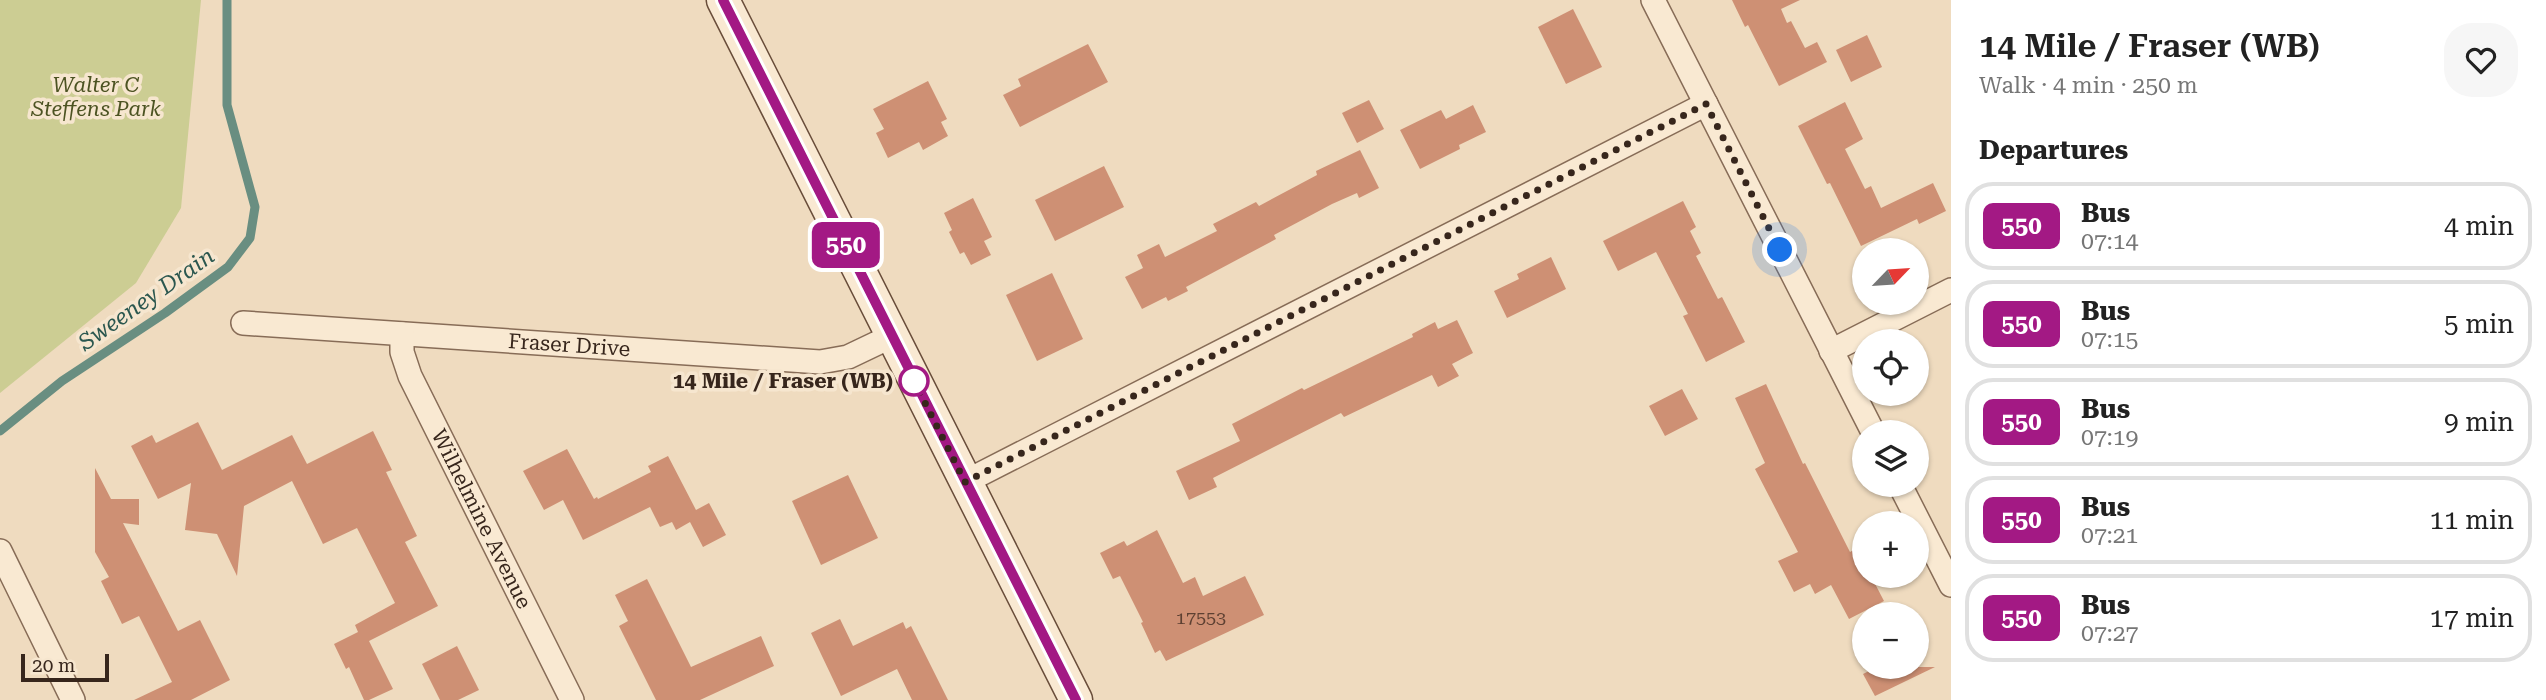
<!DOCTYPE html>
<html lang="en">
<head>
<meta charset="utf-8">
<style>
	:root { --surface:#fff; --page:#f6f6f6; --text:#222; --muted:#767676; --line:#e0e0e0 }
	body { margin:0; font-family:"Roboto Serif",serif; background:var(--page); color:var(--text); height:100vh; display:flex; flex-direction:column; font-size:26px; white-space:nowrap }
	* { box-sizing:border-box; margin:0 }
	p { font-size:23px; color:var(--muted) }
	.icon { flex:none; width:38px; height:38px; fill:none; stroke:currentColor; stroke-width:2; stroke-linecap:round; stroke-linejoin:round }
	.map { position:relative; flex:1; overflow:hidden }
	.side { display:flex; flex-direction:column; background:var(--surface); width:595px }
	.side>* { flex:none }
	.badge { padding:0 14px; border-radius:10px; font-size:24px; line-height:46px }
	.needle { width:46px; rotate:65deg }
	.fabs { position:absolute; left:1852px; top:238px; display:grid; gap:14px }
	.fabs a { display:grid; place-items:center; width:77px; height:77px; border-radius:50%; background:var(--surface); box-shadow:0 2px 5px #0004; font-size:35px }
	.scale { position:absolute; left:21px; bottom:18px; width:88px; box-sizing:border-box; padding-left:7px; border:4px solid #37261c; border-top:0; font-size:19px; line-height:24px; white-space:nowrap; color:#37261c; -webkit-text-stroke:5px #f6e6cf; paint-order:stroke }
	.you { position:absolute; width:35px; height:35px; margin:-18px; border:5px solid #fff; border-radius:50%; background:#1a73e8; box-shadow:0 0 0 10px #1a73e833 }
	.map>.badge { position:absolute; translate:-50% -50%; box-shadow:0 0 0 4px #fff }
	h2 { padding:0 28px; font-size:26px; line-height:63px }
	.round { display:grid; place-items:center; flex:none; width:74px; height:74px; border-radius:28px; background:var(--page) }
	.head { display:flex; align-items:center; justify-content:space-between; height:119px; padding:0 28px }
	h1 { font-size:33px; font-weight:600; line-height:52px }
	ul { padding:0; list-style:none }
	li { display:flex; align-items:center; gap:21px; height:88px; margin:0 14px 10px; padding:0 14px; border:4px solid var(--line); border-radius:28px }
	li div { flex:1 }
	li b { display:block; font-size:26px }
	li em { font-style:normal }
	li .badge { min-width:77px; font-weight:700; text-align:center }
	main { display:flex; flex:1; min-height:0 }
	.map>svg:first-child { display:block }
	.green { fill:#cccd93 }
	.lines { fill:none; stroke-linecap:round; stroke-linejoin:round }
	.stream { stroke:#698e81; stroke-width:9 }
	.building { fill:#ce9074 }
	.minor-casing { stroke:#876c57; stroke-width:26 }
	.secondary-casing { stroke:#694d3a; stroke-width:35 }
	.minor { stroke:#f9e9d2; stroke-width:23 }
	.secondary { stroke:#f9e9d2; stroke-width:32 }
	.line-casing { stroke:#fff; stroke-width:16 }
	.line { stroke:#a31984; stroke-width:10 }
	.walk { stroke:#37261c; stroke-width:7; stroke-dasharray:0 12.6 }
	.stop-dot { fill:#fff; stroke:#a31984; stroke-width:3.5 }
	.labels { text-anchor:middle; stroke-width:7; stroke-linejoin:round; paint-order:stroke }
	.number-label { font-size:18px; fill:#5d4032 }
	.park-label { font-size:21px; font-style:italic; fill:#4c5322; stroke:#f6e6cf }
	.street-label { font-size:21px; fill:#37261c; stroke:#f6e6cf }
	.stop-label { font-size:21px; font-weight:bold; fill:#37261c; stroke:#f6e6cf; text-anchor:end }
	.water-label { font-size:23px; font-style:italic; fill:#2b574f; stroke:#f6e6cf }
</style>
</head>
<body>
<main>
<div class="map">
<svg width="1951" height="700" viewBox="0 0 1951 700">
	<rect width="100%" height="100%" fill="#efdbbf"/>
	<path class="green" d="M 0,0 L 201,0 L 181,208 L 136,283 L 0,393 Z"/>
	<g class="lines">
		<path class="stream" d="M 0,431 L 62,381 L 165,313 L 228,267 L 250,238 L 255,207 L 227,105 L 227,0"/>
	</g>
	<g class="building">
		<path d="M 1732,0 L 1800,0 L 1781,9 L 1787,23 L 1791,21 L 1805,48 L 1817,42 L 1827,62 L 1779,86 L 1748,25 L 1745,27 Z"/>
		<path d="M 1573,9 L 1602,67 L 1566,84 L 1538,27 Z"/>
		<path d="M 1867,35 L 1882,67 L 1851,82 L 1836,50 Z"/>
		<path d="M 1088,44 L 1108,82 L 1020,127 L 1003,95 L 1021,86 L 1018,79 Z"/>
		<path d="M 928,81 L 947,119 L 941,122 L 948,136 L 923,150 L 919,142 L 888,158 L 876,133 L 884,129 L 873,109 Z"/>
		<path d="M 1369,100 L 1384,129 L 1357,143 L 1342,113 Z"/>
		<path d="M 1845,102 L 1863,139 L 1845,149 L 1865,189 L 1871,186 L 1881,208 L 1933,183 L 1946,211 L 1919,224 L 1917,219 L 1861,246 L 1830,183 L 1827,184 L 1798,126 Z"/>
		<path d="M 1473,105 L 1486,132 L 1459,145 L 1460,149 L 1420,169 L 1400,130 L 1441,110 L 1446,119 Z"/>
		<path d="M 1360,150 L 1379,188 L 1359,198 L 1357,193 L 1332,204 L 1274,235 L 1276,239 L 1186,287 L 1188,291 L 1168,301 L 1166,297 L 1142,309 L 1125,277 L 1143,268 L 1137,255 L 1159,244 L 1165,257 L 1217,231 L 1213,224 L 1256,202 L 1259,206 L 1317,175 L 1316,171 Z"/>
		<path d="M 1104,166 L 1124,207 L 1055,241 L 1035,200 Z"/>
		<path d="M 973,198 L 992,237 L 984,241 L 991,255 L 971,265 L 964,252 L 960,254 L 949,232 L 952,230 L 944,213 Z"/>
		<path d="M 1683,201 L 1696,227 L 1690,231 L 1701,253 L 1696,256 L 1718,299 L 1722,297 L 1745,342 L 1706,362 L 1683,316 L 1688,314 L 1656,252 L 1618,271 L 1603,241 Z"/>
		<path d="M 1551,257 L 1566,289 L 1507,318 L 1494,291 L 1519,279 L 1517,274 Z"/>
		<path d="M 1052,273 L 1083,339 L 1037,361 L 1006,295 Z"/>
		<path d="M 1457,320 L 1473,353 L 1452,364 L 1459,376 L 1438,387 L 1432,375 L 1344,417 L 1341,413 L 1213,478 L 1217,487 L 1189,500 L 1176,471 L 1240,441 L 1232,424 L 1302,388 L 1304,390 L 1413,337 L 1412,334 L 1435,322 L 1438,329 Z"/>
		<path d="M 1766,384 L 1803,464 L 1805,463 L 1850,552 L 1857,548 L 1864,562 L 1864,576 L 1871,576 L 1884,601 L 1849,619 L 1831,585 L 1815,594 L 1810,584 L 1794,592 L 1778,561 L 1798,552 L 1755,469 L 1765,463 L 1735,398 Z"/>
		<path d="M 1682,389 L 1698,419 L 1665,436 L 1649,406 Z"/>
		<path d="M 198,422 L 222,470 L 292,435 L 307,464 L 373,431 L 392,470 L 386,472 L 417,536 L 405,542 L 438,606 L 369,641 L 393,689 L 369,700 L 364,700 L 349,667 L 346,669 L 334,644 L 358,632 L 355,625 L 395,603 L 357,528 L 323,544 L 292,481 L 244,506 L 237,576 L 217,534 L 185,530 L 191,483 L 158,499 L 131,446 L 152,435 L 156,443 Z"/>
		<path d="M 567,449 L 594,499 L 597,497 L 598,499 L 651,472 L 648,466 L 668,456 L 696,510 L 709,503 L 726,535 L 703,547 L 690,522 L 676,530 L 672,522 L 660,527 L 650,507 L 583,540 L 563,500 L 544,510 L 523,471 Z"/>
		<path d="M 95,468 L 111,499 L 139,499 L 139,525 L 123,523 L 178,631 L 200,620 L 230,680 L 191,700 L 134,700 L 172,682 L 139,616 L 122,624 L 101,581 L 109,577 L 95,552 Z"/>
		<path d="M 848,475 L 878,538 L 821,565 L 792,501 Z"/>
		<path d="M 1157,530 L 1183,583 L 1195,577 L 1203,596 L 1245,576 L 1264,615 L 1166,661 L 1160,650 L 1155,653 L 1141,623 L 1143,622 L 1120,576 L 1113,579 L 1100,553 L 1124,541 L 1127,546 Z"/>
		<path d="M 647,579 L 691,667 L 761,636 L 774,666 L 700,700 L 656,700 L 619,626 L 628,621 L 615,595 Z"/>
		<path d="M 840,619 L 853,646 L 903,622 L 906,629 L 911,626 L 948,700 L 912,700 L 897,669 L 841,696 L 811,633 Z"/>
		<path d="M 457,646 L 479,690 L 458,700 L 440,700 L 422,664 Z"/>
		<path d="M 1877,667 L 1935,667 L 1875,696 L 1863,674 Z"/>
	</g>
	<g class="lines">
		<defs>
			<g id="minor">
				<path d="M 1653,0 L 1873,432"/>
				<path id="s1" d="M 243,323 L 820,362 L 848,357 L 892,336"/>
				<path id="s2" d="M 402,334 L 402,352 L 410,376 L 572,700"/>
				<path d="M 1831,351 L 1951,290"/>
				<path d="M 965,482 L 1706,104"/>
				<path d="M 1900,485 L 1951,585"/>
				<path d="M 0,551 L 73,700"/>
			</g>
			<path id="secondary" d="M 723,0 L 1076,700"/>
		</defs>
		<use href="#minor" class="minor-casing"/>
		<use href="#secondary" class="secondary-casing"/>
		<use href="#minor" class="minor"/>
		<use href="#secondary" class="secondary"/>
	</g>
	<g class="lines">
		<defs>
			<path id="line" d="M 723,0 L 1076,700"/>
		</defs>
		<use href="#line" class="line-casing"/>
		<use href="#line" class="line"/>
		<path class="walk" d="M 914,381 L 965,482 L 1706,104 L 1780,250"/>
	</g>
	<circle class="stop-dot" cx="914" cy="381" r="14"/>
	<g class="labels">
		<g class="number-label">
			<text x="1201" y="624">17553</text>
		</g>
		<g class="park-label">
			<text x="96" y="92">Walter C<tspan x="96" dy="24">Steffens Park</tspan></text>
		</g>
		<g class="street-label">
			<text dy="7" stroke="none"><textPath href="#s1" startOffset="327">Fraser Drive</textPath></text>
			<text dy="7" stroke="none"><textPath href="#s2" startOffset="203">Wilhelmine Avenue</textPath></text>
		</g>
		<g class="stop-label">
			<text x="893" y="388">14 Mile / Fraser (WB)</text>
		</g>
		<g class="water-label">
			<text transform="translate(146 299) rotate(-35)" y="8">Sweeney Drain</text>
		</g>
	</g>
</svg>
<div class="fabs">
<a><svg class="needle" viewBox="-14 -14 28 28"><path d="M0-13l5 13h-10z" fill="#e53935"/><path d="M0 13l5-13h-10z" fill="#767676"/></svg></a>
<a><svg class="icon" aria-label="locate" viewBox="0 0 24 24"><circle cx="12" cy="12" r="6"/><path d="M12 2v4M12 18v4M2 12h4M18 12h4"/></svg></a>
<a><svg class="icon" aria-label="layers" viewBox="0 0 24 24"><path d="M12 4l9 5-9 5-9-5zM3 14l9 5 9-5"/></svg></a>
<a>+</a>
<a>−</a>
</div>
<div class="scale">20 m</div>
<div class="you" style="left:1780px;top:250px"></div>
<b class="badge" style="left:846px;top:245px;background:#a31984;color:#fff">550</b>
</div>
<section class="side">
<div class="head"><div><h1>14 Mile / Fraser (WB)</h1><p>Walk · 4 min · 250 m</p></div><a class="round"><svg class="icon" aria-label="heart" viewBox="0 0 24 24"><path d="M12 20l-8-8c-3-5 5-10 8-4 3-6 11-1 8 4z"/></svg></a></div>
<h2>Departures</h2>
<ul>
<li><span class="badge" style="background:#a31984;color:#fff">550</span><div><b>Bus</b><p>07:14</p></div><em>4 min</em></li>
<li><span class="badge" style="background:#a31984;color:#fff">550</span><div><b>Bus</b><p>07:15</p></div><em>5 min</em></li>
<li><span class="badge" style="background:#a31984;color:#fff">550</span><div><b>Bus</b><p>07:19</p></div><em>9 min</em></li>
<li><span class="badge" style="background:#a31984;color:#fff">550</span><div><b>Bus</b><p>07:21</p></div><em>11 min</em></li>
<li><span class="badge" style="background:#a31984;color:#fff">550</span><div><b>Bus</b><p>07:27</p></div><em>17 min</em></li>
</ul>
</section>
</main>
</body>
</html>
